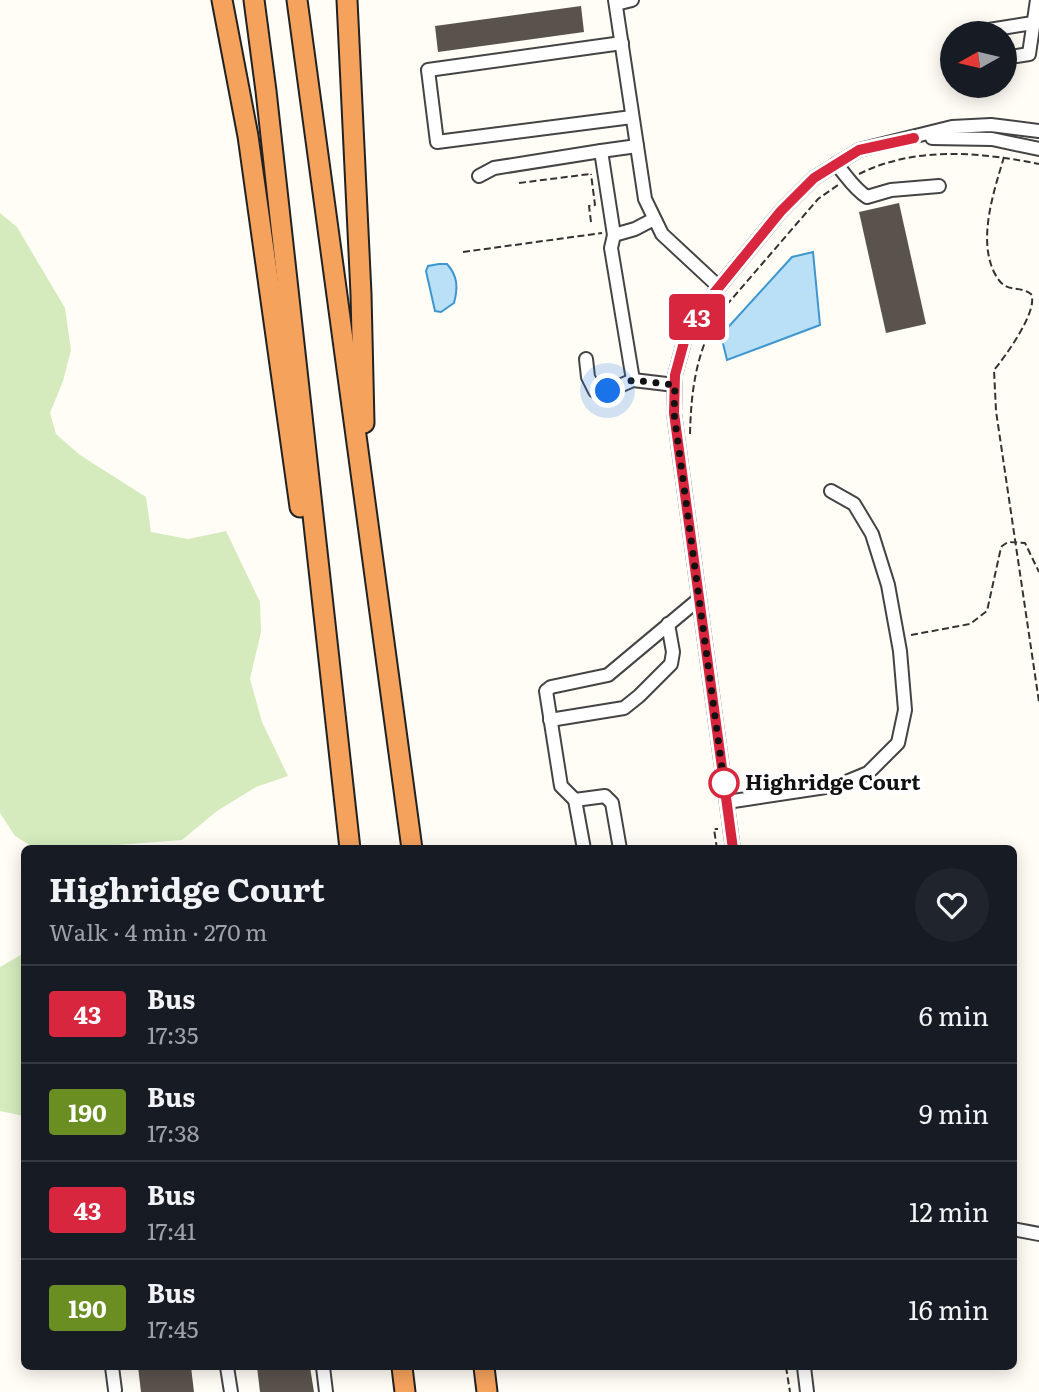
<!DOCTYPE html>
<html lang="en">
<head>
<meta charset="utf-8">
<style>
	:root { --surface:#171b24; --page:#20242c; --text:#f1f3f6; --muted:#9ea1a6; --line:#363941 }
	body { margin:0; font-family:Literata,serif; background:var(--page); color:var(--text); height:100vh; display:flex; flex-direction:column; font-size:26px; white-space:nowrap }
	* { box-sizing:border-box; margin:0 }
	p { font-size:23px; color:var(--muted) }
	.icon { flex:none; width:38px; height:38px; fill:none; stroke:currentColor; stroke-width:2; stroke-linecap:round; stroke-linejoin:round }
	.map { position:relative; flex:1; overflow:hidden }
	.sheet { position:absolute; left:21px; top:845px; width:996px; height:525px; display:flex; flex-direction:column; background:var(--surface); border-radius:10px; box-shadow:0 4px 18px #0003 }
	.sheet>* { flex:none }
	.badge { padding:0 14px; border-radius:5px; font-size:24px; line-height:46px }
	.needle { width:46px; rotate:262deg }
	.buttons { position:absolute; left:940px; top:21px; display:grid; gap:14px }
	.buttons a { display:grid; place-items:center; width:77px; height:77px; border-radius:50%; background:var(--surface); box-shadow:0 4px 18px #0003; font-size:35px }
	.you { position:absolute; width:35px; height:35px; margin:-18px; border:5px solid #fff; border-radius:50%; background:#1a73e8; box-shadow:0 0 0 10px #1a73e833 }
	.map>.badge { position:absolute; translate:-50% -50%; box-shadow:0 0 0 4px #fff }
	.round { display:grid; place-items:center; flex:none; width:74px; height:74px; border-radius:37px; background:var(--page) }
	.summary { display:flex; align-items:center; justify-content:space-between; height:119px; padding:0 28px }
	h1 { font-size:33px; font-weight:700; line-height:52px }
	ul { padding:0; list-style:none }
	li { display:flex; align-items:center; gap:21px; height:98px; padding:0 28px; border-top:2px solid var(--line) }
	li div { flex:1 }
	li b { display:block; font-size:26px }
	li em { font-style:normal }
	li .badge { min-width:77px; font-weight:700; text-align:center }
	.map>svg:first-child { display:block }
	.green { fill:#d5ebbd }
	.water { fill:#b9e0f7; stroke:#3f96cf; stroke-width:2 }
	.building { fill:#5a524d }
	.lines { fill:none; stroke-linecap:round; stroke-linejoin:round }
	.minor-casing { stroke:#444; stroke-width:16 }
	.highway-casing { stroke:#222; stroke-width:23 }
	.path { stroke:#333; stroke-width:2; stroke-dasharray:7 3.5; stroke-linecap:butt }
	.minor { stroke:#fff; stroke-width:12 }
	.highway { stroke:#f5a25d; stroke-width:19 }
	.line-casing { stroke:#fff; stroke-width:16 }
	.line { stroke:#d7263d; stroke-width:10 }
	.walk { stroke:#111; stroke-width:7; stroke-dasharray:0 12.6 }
	.stop-dot { fill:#fff; stroke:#d7263d; stroke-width:3.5 }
	.labels { text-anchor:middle; stroke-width:7; stroke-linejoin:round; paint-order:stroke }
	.stop-label { font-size:21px; font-weight:bold; fill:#111; stroke:#fff; text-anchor:start }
</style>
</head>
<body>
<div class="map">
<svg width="1039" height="1392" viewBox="0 0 1039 1392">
	<rect width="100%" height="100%" fill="#fffdf5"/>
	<g class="green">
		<path d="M 0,213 L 17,227 L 65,308 L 71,350 L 63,381 L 50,413 L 56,434 L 80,455 L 146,497 L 151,532 L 188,539 L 226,531 L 260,602 L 261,632 L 250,679 L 262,722 L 288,776 L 256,787 L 217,811 L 182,840 L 64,849 L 36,849 L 15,836 L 0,813 Z"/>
		<path d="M 24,953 L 24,1116 L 0,1111 L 0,967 Z"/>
	</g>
	<g class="water">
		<path d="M 813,252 L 820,325 L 727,360 L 721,335 L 792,257 Z"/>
		<path d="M 439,264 L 447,264 C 458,276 458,288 454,303 L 441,312 L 435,311 L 426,271 L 428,266 Z"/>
	</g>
	<g class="building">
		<path d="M 581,6 L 584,32 L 438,52 L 435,26 Z"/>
		<path d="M 899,203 L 926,324 L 886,333 L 859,212 Z"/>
		<path d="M 138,1367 L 191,1367 L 194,1392 L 141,1392 Z"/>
		<path d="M 257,1367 L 310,1367 L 314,1392 L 260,1392 Z"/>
	</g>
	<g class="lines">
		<defs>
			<g id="minor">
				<path d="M 615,0 L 645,199 L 662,234 L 719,287"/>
				<path d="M 616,4 L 632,0"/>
				<path d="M 970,33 L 1033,23"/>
				<path d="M 622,43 L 428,70 L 437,142 L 632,117"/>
				<path d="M 1004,58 L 1029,54 L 1037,0"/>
				<path d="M 932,138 L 992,139 L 1039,149"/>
				<path d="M 836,164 C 847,176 853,188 867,197 L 891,190 L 939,186"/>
				<path d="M 479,176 L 494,168 L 601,151"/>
				<path d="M 614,235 L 601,151 L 637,146"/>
				<path d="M 586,359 L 588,377 L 595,391 L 608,391 L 633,380 L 675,385"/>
				<path d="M 633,380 L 611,248 L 614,235 L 635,229 L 654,219"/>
				<path d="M 550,720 L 624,708 L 639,696 L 671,664 L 673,652 L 668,624"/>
				<path d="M 575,800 L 561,786 L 546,691 L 551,687 L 608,675 L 699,599"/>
				<path d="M 727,802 L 839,785 L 868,773 L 898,743 L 905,710 L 900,651 L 888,585 L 872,534 L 854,504 L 831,491"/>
				<path d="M 584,849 L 575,800 L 605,796 L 612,803 L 620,849"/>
				<path d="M 733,849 L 674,413 L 675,375 L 684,342 L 701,309 L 781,211 L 814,178 L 859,150 L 952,127 L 991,125 L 1039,131"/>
				<path d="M 1013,1229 L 1039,1234"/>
				<path d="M 112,1367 L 115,1390"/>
				<path d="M 227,1367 L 231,1392"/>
				<path d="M 323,1367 L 326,1392"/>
				<path d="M 804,1367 L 807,1392"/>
			</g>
			<g id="highway">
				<path d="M 222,0 L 248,136 L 300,507"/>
				<path d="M 254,0 L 266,91 L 350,849"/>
				<path d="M 297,0 L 412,849"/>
				<path d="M 347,0 L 361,294 L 364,423"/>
				<path d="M 402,1367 L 405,1392"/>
				<path d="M 484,1367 L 487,1392"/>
			</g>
		</defs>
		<use href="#minor" class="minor-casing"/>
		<use href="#highway" class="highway-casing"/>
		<g class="path">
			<path d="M 1004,157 C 994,191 977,240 995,274 C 1006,295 1017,284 1031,294 C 1039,310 1005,357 994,370 L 996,411 L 1039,702"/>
			<path d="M 859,174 C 915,146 980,152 1039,164"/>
			<path d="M 519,183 L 590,174"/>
			<path d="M 591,222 L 589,206 L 595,205 L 591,174"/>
			<path d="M 463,252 L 602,233"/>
			<path d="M 690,434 C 691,391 696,353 718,315 L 818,199 L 838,185"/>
			<path d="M 911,635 L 970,624 L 987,611 L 1000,552 L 1002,546 L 1008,542 L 1025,543 L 1039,572"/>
			<path d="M 717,849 L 714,829 L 718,829"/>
			<path d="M 786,1367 L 790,1392"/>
		</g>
		<use href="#minor" class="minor"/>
		<use href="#highway" class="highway"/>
	</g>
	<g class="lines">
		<defs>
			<path id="line" d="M 733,849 L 674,413 L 675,375 L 684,342 L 701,309 L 781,211 L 814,178 L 859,150 L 914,138"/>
		</defs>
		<use href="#line" class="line-casing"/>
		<use href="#line" class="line"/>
		<path class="walk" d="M 608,391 L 633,380 L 675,385 L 674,413 L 724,783"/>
	</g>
	<circle class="stop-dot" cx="724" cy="783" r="14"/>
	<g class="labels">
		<g class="stop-label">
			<text x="745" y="790">Highridge Court</text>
		</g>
	</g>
</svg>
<div class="buttons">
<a><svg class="needle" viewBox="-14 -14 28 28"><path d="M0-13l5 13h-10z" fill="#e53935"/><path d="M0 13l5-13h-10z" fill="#9ea1a6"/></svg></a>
</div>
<div class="you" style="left:608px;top:391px"></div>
<b class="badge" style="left:697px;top:317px;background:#d7263d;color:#fff">43</b>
<section class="sheet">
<div class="summary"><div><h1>Highridge Court</h1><p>Walk · 4 min · 270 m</p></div><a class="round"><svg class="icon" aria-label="heart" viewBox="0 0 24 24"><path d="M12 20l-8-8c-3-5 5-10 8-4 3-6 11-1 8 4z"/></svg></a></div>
<ul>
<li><span class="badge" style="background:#d7263d;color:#fff">43</span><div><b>Bus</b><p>17:35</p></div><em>6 min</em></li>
<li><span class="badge" style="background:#6b8e23;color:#fff">190</span><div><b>Bus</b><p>17:38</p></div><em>9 min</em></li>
<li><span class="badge" style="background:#d7263d;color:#fff">43</span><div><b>Bus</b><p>17:41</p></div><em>12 min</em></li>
<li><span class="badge" style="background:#6b8e23;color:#fff">190</span><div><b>Bus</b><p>17:45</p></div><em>16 min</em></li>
</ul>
</section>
</div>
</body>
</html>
